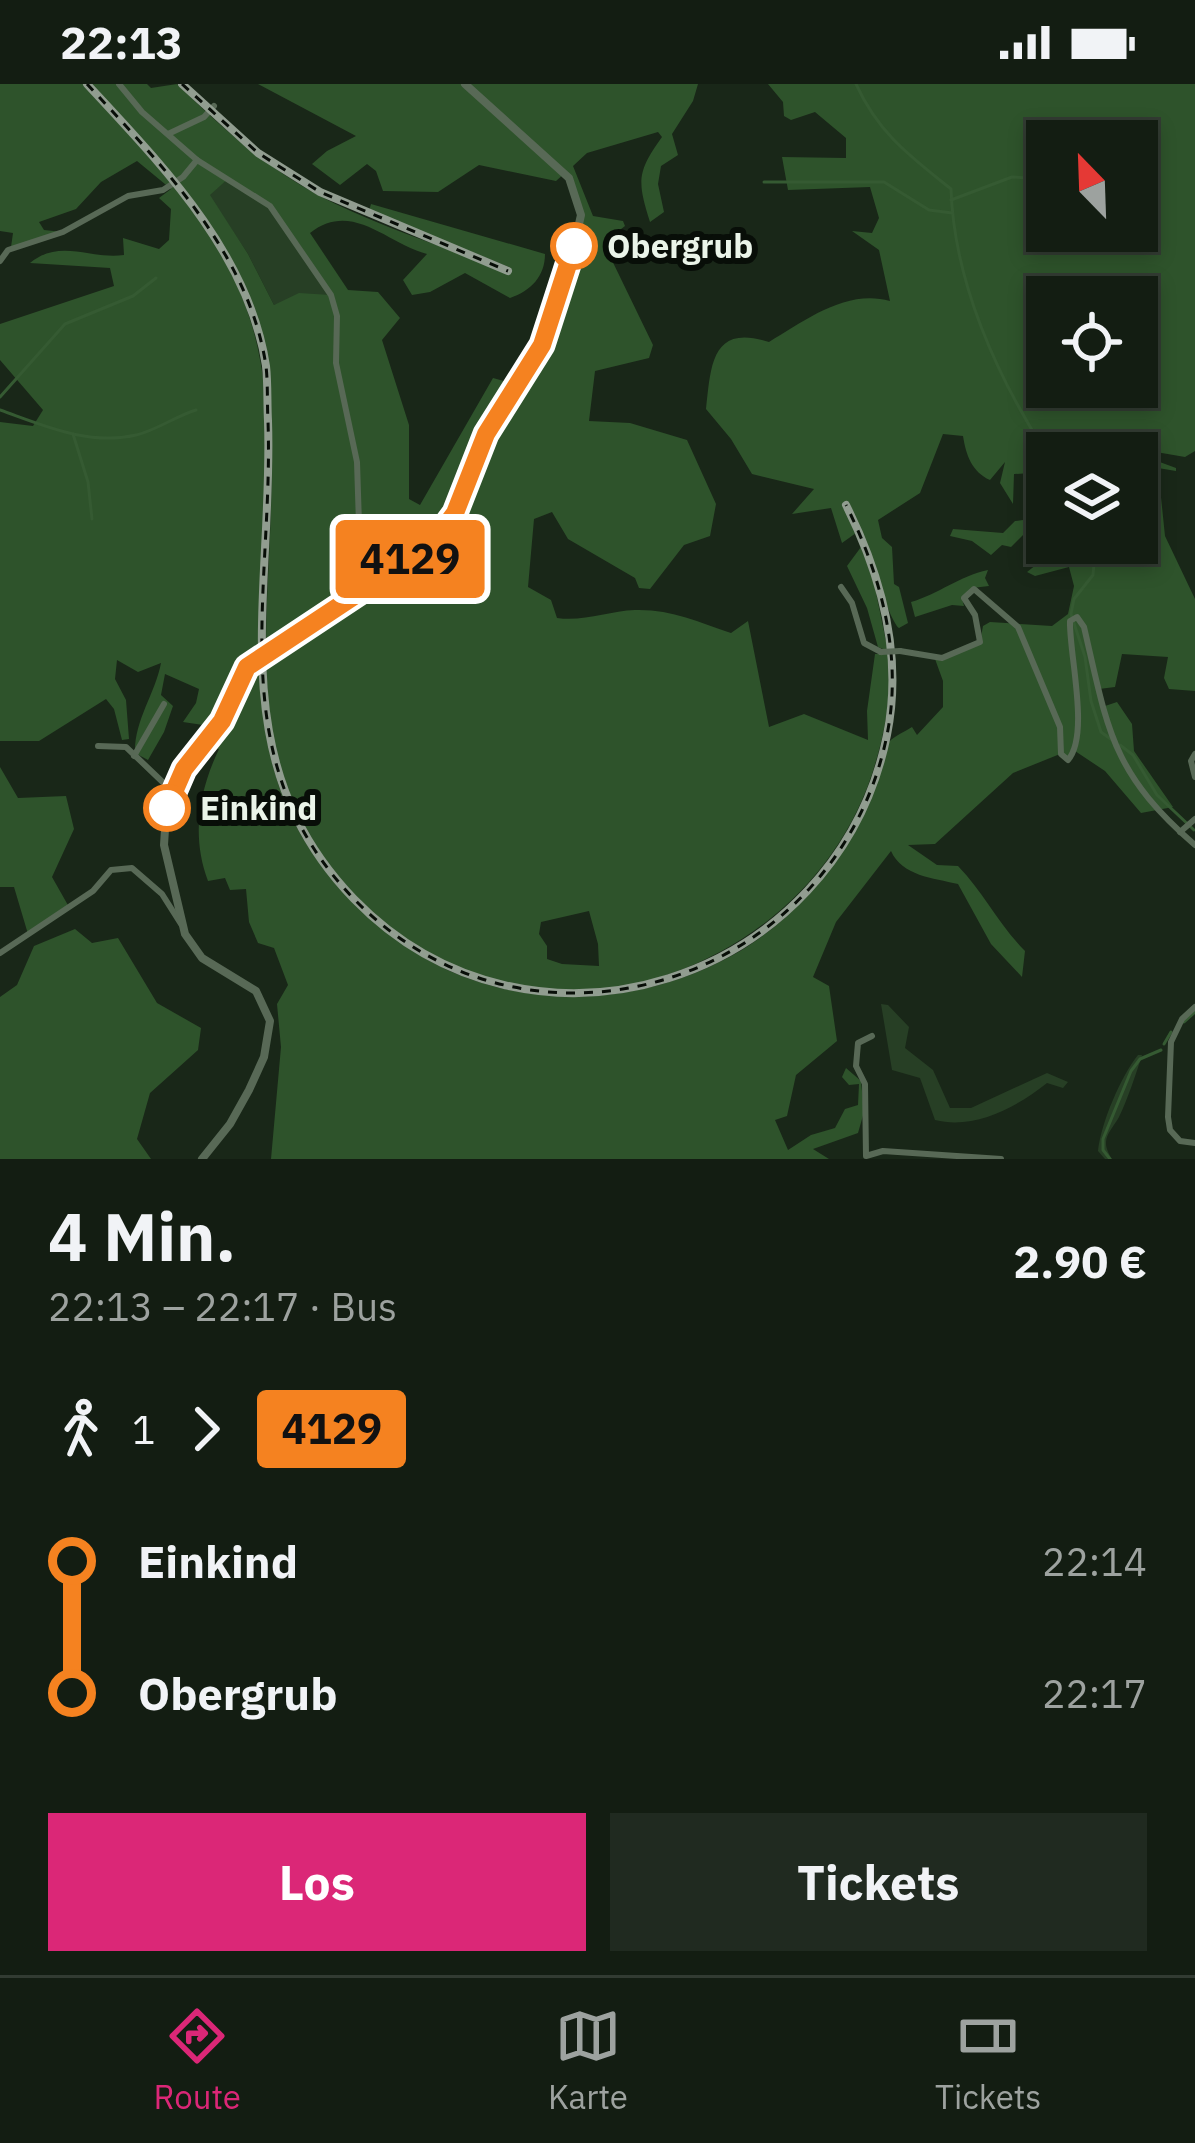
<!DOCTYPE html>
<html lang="de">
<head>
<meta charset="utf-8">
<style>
	:root { --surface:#131d12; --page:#202a20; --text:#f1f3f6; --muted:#9da29f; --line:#323b32; --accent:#db2777 }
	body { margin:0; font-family:"IBM Plex Sans",sans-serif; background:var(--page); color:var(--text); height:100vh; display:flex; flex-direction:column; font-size:45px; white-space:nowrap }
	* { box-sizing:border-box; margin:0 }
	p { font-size:39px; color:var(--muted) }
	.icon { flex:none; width:66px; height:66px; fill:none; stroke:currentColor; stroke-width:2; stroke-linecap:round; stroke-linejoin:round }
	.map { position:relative; height:1075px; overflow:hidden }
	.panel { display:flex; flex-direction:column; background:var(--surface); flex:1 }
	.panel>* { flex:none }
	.badge { padding:0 24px; border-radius:9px; font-size:42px; line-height:78px }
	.needle { width:78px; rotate:337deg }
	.buttons { position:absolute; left:1026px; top:36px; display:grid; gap:24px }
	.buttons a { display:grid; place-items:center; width:132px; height:132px; border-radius:0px; background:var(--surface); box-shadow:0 6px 18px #0003,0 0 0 3px var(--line); font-size:60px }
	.map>.badge { position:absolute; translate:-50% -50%; box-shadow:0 0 0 6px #fff }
	.legs { display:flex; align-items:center; gap:18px; height:132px; padding:0 48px; font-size:39px }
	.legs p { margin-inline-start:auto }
	.headline { display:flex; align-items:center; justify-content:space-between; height:204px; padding:0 48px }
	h1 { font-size:66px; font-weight:700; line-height:90px }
	.primary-button { display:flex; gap:24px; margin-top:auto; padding:24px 48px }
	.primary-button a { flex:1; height:138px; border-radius:0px; background:var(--accent); color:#fff; font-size:48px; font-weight:700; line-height:138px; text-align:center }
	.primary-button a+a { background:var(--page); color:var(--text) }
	ul { padding:0 48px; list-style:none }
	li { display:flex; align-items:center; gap:42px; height:132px; font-size:45px }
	li i { display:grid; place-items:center; width:18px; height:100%; margin:0 15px; background:currentColor }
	li i::after { content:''; width:30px; height:30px; margin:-15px; border:9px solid; border-radius:50%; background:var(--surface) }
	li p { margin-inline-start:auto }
	li:first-child i { background:linear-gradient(#0000 50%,currentColor 0) }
	li:last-child i { background:linear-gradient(currentColor 50%,#0000 0) }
	.status { display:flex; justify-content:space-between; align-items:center; height:84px; padding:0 60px; background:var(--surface); direction:ltr }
	.status svg { height:33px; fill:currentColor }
	.tab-bar { display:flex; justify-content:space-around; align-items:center; height:168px; border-top:3px solid var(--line); background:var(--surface); font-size:33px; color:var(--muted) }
	.tab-bar a { display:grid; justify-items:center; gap:6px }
	.tab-bar .active { color:var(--accent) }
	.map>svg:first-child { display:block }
	.built { fill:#1d301b }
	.green { fill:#273f25 }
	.forest { fill:#2e532b; fill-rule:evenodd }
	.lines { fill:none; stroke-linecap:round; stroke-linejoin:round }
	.stream { stroke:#355a32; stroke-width:3 }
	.minor { stroke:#586956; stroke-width:6 }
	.tertiary { stroke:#586956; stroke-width:8 }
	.rail-casing { stroke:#919d90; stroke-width:8 }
	.rail { stroke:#080e08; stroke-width:3; stroke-dasharray:9; stroke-linecap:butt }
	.minor-bridge { stroke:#586956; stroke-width:6 }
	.line-1-casing { stroke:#fff; stroke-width:27 }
	.line-1 { stroke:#f58220; stroke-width:18 }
	.stop-1-dot { fill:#fff; stroke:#f58220; stroke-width:6 }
	.labels { text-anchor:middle; stroke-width:12; stroke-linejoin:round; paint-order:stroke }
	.stop-label { font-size:33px; font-weight:bold; fill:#eaf4e9; stroke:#080e08; text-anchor:start }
</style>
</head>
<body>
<div class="status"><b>22:13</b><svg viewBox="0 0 49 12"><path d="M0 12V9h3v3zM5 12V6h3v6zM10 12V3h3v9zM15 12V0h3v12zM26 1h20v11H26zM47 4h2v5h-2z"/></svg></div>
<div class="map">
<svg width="1195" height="1075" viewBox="0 0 1195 1075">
	<rect width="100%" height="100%" fill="#192718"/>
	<g class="built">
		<path d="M 83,0 L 92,0 L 191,112 L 219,155 L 255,230 L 269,281 L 273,400 L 265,571 L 274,666 L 298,735 L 316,764 L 379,835 L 420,866 L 472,889 L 525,903 L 583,906 L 632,901 L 684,886 L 733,863 L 772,837 L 807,803 L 835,765 L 863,717 L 879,670 L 888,623 L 889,578 L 885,549 L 869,484 L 843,422 L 849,419 L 875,482 L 891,548 L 896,593 L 890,653 L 868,719 L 854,746 L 812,807 L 776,841 L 707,884 L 654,902 L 583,913 L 524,910 L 470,895 L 417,871 L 375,840 L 329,793 L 292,738 L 278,703 L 262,637 L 259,532 L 267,400 L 262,282 L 249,232 L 213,158 L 186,116 Z"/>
		<path d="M 177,0 L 186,0 L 260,66 L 321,105 L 510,184 L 507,190 L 318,111 L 256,71 Z"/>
	</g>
	<g class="green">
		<path d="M 228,95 L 270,122 L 300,161 L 331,211 L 274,221 L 248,170 L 209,111 Z"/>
		<path d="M 881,920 L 888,921 L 909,943 L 905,964 L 933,986 L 950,1024 L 971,1024 L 1047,989 L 1068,998 L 1063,1004 L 1047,999 C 1017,1023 975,1046 935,1036 L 920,994 L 892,986 Z"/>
		<path d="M 1138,971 L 1142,971 C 1136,990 1127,1017 1119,1033 C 1110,1049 1099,1055 1112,1075 L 1105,1075 L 1098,1067 C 1101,1039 1121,992 1138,971 Z"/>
	</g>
	<g class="forest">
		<path d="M 0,0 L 83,0 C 146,71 220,141 250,235 C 310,426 186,644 345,809 C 382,847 419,877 470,895 C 556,926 653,915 733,871 C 792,838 835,786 865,726 C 874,708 879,671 889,658 C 894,652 906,647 912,643 L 917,651 L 943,623 L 943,597 L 935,575 L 980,558 L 983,542 L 990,538 L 1052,542 L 1068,530 L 1074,502 L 1069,483 L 1035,492 L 1027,488 L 1041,477 L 1039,462 L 1137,459 L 1137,369 L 1047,369 L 1047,424 L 1044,416 L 1027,402 L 1032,389 L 1014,390 L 1013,420 L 1000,399 L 1005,378 L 990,396 C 972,388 966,371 963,352 L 943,350 L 920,409 L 878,436 L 882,454 L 892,463 L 894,500 L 899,503 L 908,539 L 899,544 C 887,534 862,445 849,420 L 844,423 L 856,449 L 842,459 L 831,424 L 792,430 L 814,405 L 752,390 L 731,355 L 706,325 C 711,282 711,239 769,258 C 806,236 846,205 890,217 L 879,166 L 852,147 L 872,149 L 879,134 L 870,103 L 788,106 L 782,73 L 846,74 L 846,54 L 815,28 L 791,36 L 784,32 L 783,18 L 768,0 L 1195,0 L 1195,367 L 1185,373 L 1156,368 L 1157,377 L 1176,384 L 1176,387 L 1158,384 L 1165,452 L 1195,515 L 1195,607 L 1169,605 L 1164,594 L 1168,573 L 1122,570 L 1115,603 L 1099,605 L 1102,623 L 1117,618 L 1132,640 L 1134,667 L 1173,723 L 1141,729 L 1105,687 L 1075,667 L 1071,675 L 1060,670 L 1013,689 L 935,760 L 908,761 L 937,781 L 958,782 C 984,809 999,841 1025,867 L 1022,893 L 991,860 L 958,800 C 933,794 902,792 891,767 L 836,838 L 813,893 L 829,902 L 837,957 L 796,991 L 787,1032 L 775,1036 L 788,1066 L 811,1051 L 835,1044 L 845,1025 L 858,1021 L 859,1000 L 849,1001 L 842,993 L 846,984 L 861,997 L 864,1028 L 858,1049 L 813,1065 L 829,1075 L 271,1075 L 281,963 L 277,920 L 288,901 L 274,864 L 258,859 L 249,838 L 246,805 L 230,806 L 225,794 L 208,797 C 191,752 199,707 219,665 L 202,661 L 219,636 L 203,641 L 183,638 L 196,619 L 199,605 L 165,590 L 161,611 L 173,622 L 164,648 L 148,676 L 135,669 C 134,637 155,610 161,579 L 138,588 L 117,576 L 115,595 L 126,616 L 129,655 L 122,656 L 114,625 L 106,615 L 39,657 L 0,657 L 0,338 L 33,342 L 43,326 L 0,276 L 0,240 L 114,202 L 110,184 L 30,179 C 60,154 91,176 124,171 L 123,154 L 159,165 L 169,156 L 171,125 L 159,114 L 171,105 L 137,77 L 101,98 L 76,125 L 39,138 L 44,146 L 63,148 L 11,163 L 13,149 L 0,147 ZM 1047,57 L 1137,57 L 1137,147 L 1047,147 ZM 1047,213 L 1137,213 L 1137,303 L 1047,303 Z"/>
		<path d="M 92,0 L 147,0 L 151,4 L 177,0 C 220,42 263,81 316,110 C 377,143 444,161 506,189 L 509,183 L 369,127 L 371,120 L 545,170 C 545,192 531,207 510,214 L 465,189 L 430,208 L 412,211 L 403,196 L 427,170 C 386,159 352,116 310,149 L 348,206 L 378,208 L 400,234 L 382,256 L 409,341 L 409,415 L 420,421 L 493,294 L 518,301 L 534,277 L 581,131 L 565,89 L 556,97 L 479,81 L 438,108 L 383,107 L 376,87 L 367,80 L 340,101 L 312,80 L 327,67 L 356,52 L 258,0 L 698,0 L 693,17 L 672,50 L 678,71 L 661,82 L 658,100 L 664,128 L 650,138 C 637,97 637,88 662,53 L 658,48 L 587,69 L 573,82 L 593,132 L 623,137 L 625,142 L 608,155 L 605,162 L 653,261 L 649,274 L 595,287 L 589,337 L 630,339 L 687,356 L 716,420 L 710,452 L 684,461 L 650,505 L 639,504 L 635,494 L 568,455 L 552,428 L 534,435 L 528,503 L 551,516 L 557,534 C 583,538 609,527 635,526 C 671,525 698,538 731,549 L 748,537 L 769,643 L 804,630 L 868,656 L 867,627 L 875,570 L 888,570 C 892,606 886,643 876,677 C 818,884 547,986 380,836 C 219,690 278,541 271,353 C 270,329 272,303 268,280 C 249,166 165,83 92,0 ZM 228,95 L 270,122 L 300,161 L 330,211 L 299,209 L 274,221 L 248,170 L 210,111 ZM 589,827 L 598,860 L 599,882 L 562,880 L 547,875 L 547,862 L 539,850 L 541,838 Z"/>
		<path d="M 1023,436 L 1028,439 L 1027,447 L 1011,463 L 1002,461 L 991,471 L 972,457 L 950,452 L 953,445 L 1003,449 L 1015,437 Z"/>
		<path d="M 861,463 L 874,499 L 888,567 L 878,563 L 867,524 L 847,482 Z"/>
		<path d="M 988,486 L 985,494 L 989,502 L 972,504 L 962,515 L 964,522 L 952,521 L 915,533 L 911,518 C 939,510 959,492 988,486 Z"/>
		<path d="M 0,683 L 18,714 L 66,712 L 74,745 L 52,793 L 69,823 L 28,850 L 14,803 L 0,803 Z"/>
		<path d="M 75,845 L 92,859 L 118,854 L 157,919 L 201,944 L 198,966 L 150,1009 L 137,1055 L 151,1075 L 0,1075 L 0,913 L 17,901 L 34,862 Z"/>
	</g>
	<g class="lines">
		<g class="stream">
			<path d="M 856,0 C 879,50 910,72 951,105 C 954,198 997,293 1047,370"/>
			<path d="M 764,98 L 884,98 L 929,126 L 952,129"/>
			<path d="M 951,116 L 1012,93 L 1047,95"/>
			<path d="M 0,313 L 65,240 L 133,212 L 156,194"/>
			<path d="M 0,326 C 45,342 89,362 136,351 C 155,347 176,332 196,326"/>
			<path d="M 73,350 L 88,398 L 92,435"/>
			<path d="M 1096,459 L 1093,491 L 1074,515 L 1071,530 L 1085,573 L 1091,617 L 1101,648 L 1112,656"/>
			<path d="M 1120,661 L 1133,671 L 1157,711 L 1194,746"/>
			<path d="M 1184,938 L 1195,928"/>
			<path d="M 1164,960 L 1171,948"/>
			<path d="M 1110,1075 L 1103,1066 L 1103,1055 L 1131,987 L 1140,975 L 1161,966"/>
		</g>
		<g class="minor">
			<path d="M 119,0 L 142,28 L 197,76 L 270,122 L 331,211 L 337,232 L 336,279 L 357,378 L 359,440 L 332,518 L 334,525"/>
			<path d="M 168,50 L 204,33 L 214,22"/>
			<path d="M 0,177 L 8,166 L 63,148 L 128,112 L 163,106 L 183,93 L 197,76"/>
			<path d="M 841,503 L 852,519 L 864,559 L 881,568"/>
			<path d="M 900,567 L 942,574 L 980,558 L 975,531 L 964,514 L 974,505 L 1018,543 L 1060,643 L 1061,670 L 1068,676 C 1090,651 1069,570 1070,537 L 1077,533 L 1084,543 C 1108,646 1111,688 1195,761"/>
			<path d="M 98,662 L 126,663 L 172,707"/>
			<path d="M 1195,670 L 1191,677 L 1195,693"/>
			<path d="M 134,672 L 164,620"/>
			<path d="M 1180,748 L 1195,735"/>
			<path d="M 0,869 L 93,807 L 111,786 L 132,784 L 162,810 L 181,840"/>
			<path d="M 1195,923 L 1182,935 L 1171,958 L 1168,1033 L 1170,1046 L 1180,1057 L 1195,1059"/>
			<path d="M 872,952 L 858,959 L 856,982 L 865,1000 L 866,1072 L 883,1067 L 1001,1075"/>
		</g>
		<path class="tertiary" d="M 202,1075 L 230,1040 L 249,1006 L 264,973 L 270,937 L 256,907 L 202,874 L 185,850 L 164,761 L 166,730 L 172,707 L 188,677 L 222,637 L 246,583 L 410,475 L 451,437 L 486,350 L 542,261 L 574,162 L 581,131 L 569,94 L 465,0"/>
		<defs>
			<g id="rail">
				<path d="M 87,0 C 161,80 249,169 266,282 C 268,300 267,319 268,337 C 274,510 219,675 354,815 C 532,998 837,898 887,651 C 903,572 881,491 846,421"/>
				<path d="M 182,0 L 258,69 L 320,108 L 508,187"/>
			</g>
		</defs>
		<use href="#rail" class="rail-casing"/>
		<use href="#rail" class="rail"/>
		<path class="minor-bridge" d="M 881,568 L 900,567"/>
	</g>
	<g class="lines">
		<defs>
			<path id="line-1" d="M 167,724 L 184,685 L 222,637 L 247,583 L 410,475 L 435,456 L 455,429 L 486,350 L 542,261 L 574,162"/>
		</defs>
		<use href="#line-1" class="line-1-casing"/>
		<use href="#line-1" class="line-1"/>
	</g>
	<g class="stop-1-dot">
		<circle cx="574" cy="162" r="21"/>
		<circle cx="167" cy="724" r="21"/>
	</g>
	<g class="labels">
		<g class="stop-label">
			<text x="607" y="174">Obergrub</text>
			<text x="200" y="736">Einkind</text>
		</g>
	</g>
</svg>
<div class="buttons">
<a><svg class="needle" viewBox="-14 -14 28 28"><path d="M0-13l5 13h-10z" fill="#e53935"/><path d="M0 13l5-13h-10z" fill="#9da29f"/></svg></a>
<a><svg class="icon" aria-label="locate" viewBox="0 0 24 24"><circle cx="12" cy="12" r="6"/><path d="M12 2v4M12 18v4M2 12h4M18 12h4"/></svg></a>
<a><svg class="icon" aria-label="layers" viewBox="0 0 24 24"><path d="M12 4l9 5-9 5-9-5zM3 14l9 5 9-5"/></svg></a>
</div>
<b class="badge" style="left:410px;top:475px;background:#f58220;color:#111">4129</b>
</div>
<section class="panel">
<div class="headline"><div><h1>4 Min.</h1><p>22:13 – 22:17 · Bus</p></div><b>2.90 €</b></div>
<div class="legs"><svg class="icon" aria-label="walk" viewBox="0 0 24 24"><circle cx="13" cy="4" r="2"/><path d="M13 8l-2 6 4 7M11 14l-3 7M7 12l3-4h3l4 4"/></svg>1<svg class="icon" aria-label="forward" viewBox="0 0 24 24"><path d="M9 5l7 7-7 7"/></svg><b class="badge" style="background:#f58220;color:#111">4129</b></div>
<ul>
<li><i style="color:#f58220"></i><b>Einkind</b><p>22:14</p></li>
<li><i style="color:#f58220"></i><b>Obergrub</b><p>22:17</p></li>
</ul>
<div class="primary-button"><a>Los</a><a>Tickets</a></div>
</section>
<nav class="tab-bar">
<a class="active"><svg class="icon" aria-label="directions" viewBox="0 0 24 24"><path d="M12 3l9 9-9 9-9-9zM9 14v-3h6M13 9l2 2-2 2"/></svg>Route</a>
<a><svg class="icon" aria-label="map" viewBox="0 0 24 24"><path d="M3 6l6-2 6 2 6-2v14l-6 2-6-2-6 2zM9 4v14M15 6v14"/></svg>Karte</a>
<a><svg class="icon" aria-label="tickets" viewBox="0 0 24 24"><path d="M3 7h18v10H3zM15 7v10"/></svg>Tickets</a>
</nav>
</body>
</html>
